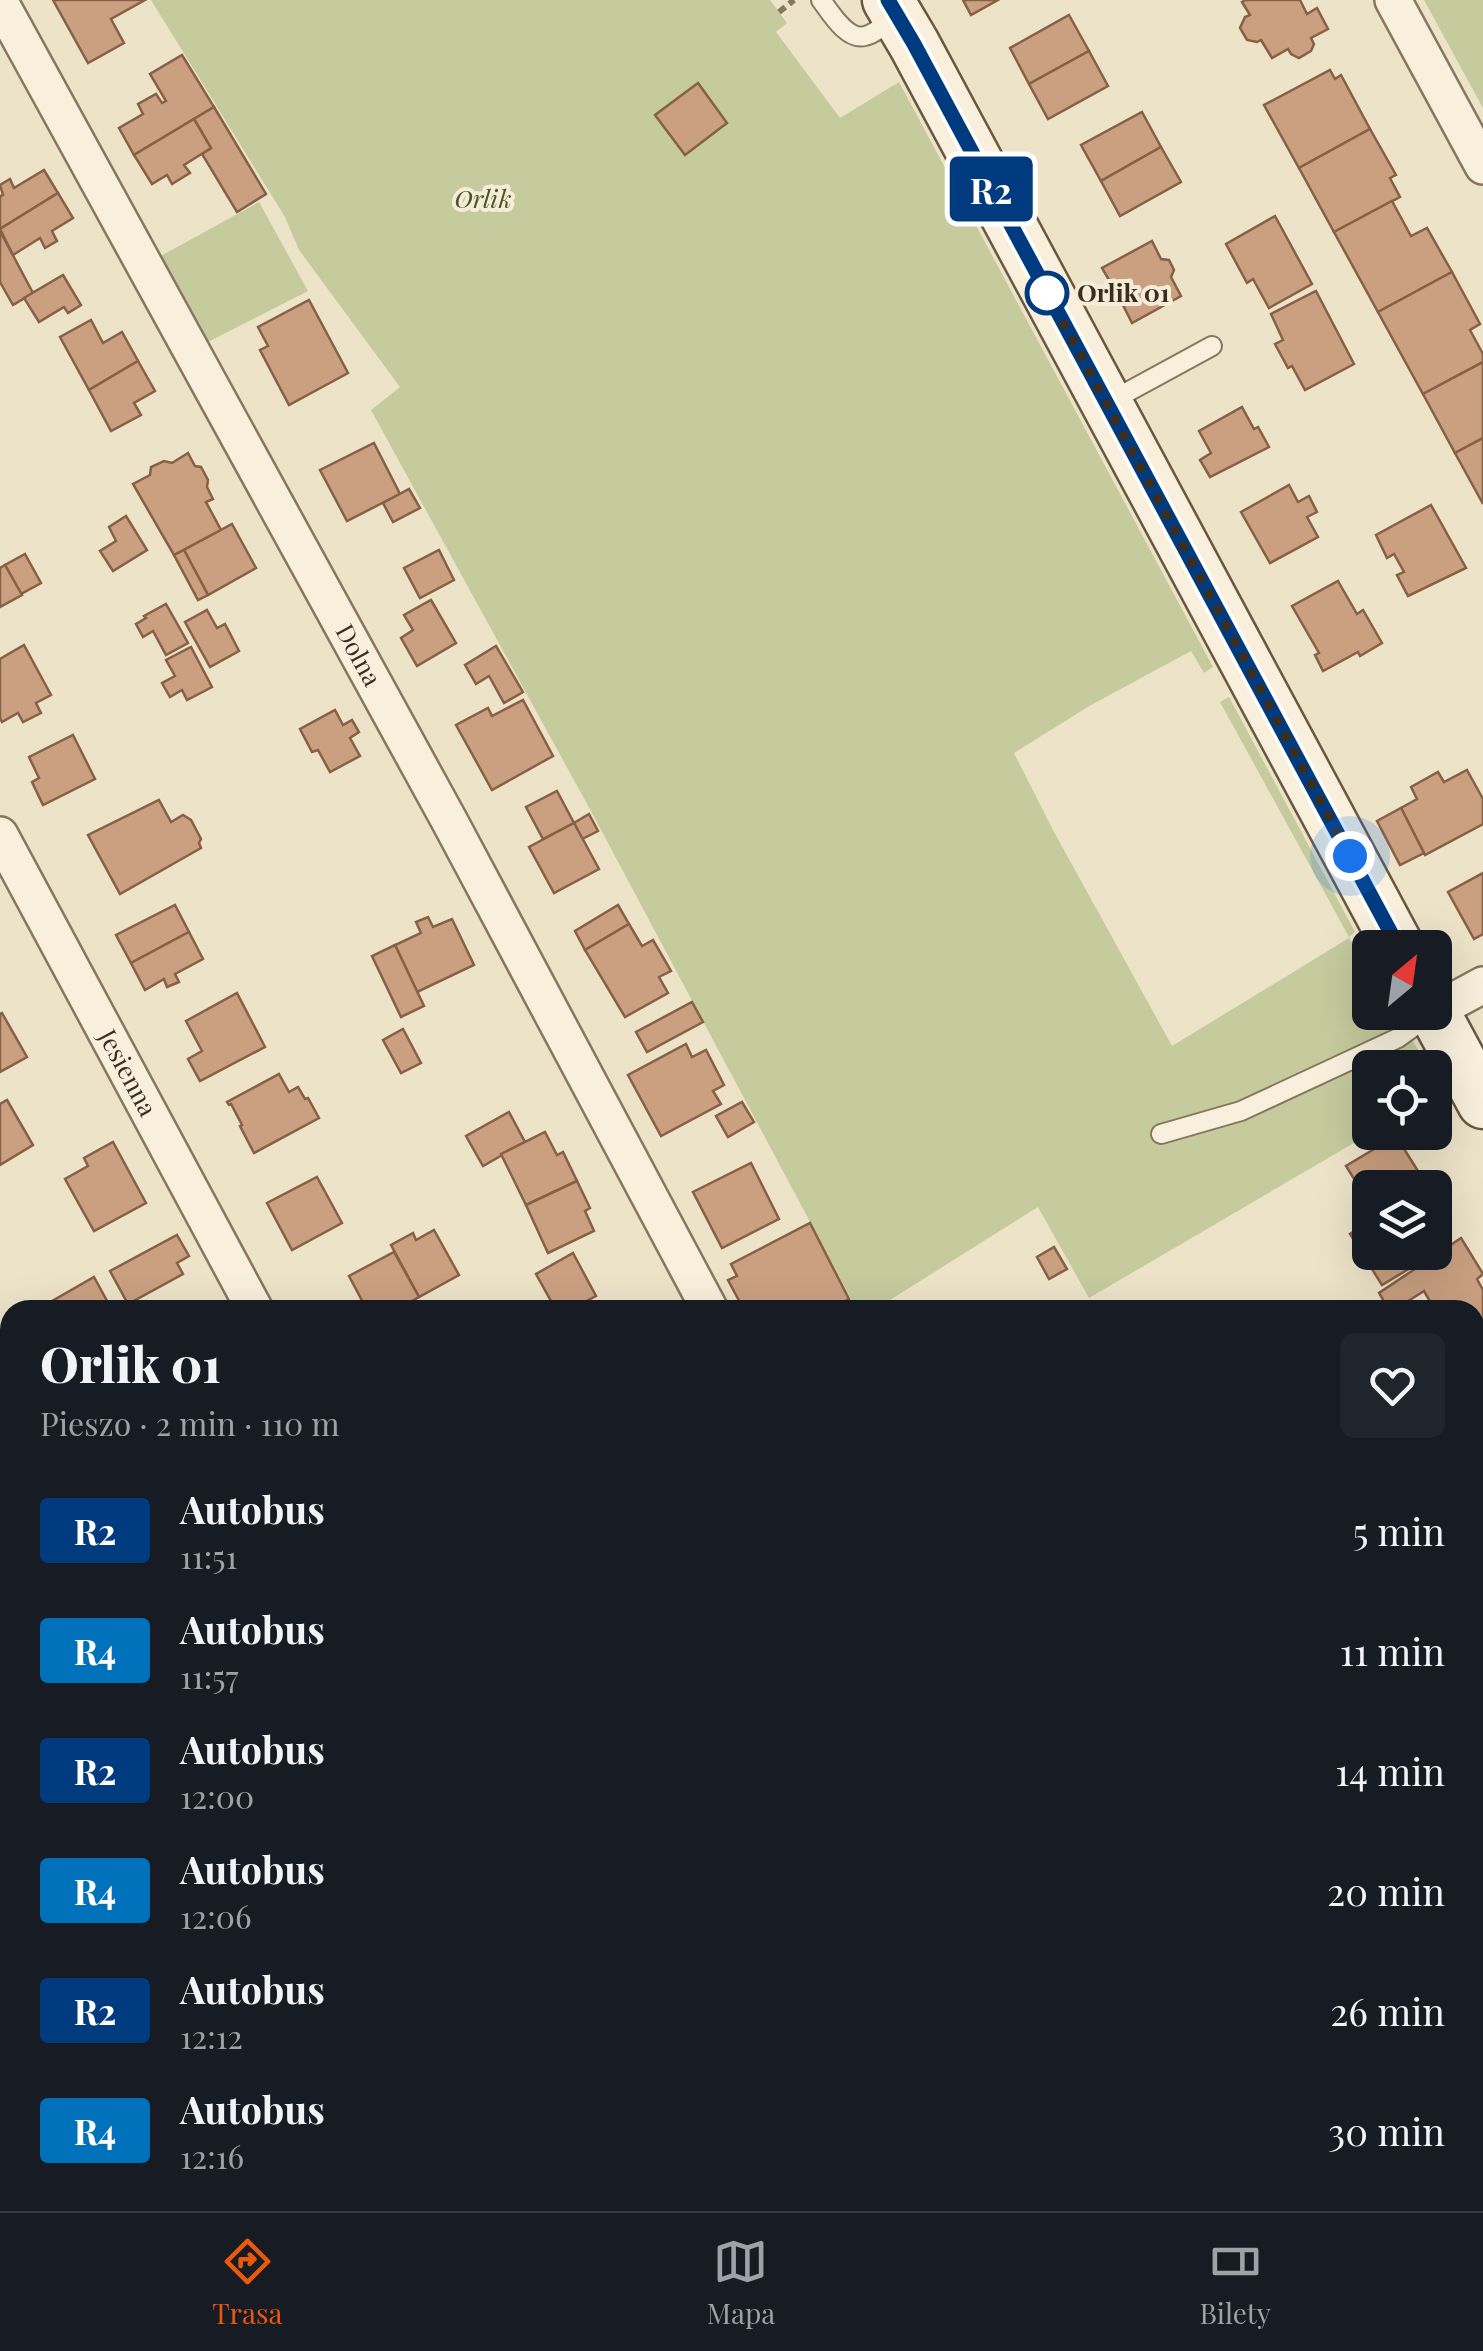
<!DOCTYPE html>
<html lang="pl">
<head>
<meta charset="utf-8">
<style>
	:root { --surface:#171b24; --page:#20242c; --text:#f1f3f6; --muted:#9ea1a6; --line:#363941; --accent:#ea580c }
	body { margin:0; font-family:"Playfair Display",serif; background:var(--page); color:var(--text); height:100vh; display:flex; flex-direction:column; font-size:38px; white-space:nowrap }
	* { box-sizing:border-box; margin:0 }
	p { font-size:32px; color:var(--muted) }
	.icon { flex:none; width:55px; height:55px; fill:none; stroke:currentColor; stroke-width:2; stroke-linecap:round; stroke-linejoin:round }
	.map { position:relative; flex:1; overflow:hidden }
	.sheet { position:absolute; left:0px; top:1300px; width:1485px; height:912px; display:flex; flex-direction:column; background:var(--surface); border-radius:30px 30px 0 0; box-shadow:0 10px 40px #0002 }
	.sheet>* { flex:none }
	.badge { padding:0 20px; border-radius:8px; font-size:35px; line-height:65px }
	.needle { width:65px; rotate:29deg }
	.controls { position:absolute; left:1352px; top:930px; display:grid; gap:20px }
	.controls a { display:grid; place-items:center; width:100px; height:100px; border-radius:15px; background:var(--surface); box-shadow:0 10px 40px #0002; font-size:50px }
	.you { position:absolute; width:50px; height:50px; margin:-25px; border:8px solid #fff; border-radius:50%; background:#1a73e8; box-shadow:0 0 0 15px #1a73e833 }
	.map>.badge { position:absolute; translate:-50% -50%; box-shadow:0 0 0 5px #fff }
	.round { display:grid; place-items:center; flex:none; width:105px; height:105px; border-radius:15px; background:var(--page) }
	.summary { display:flex; align-items:center; justify-content:space-between; height:170px; padding:0 40px }
	h1 { font-size:48px; font-weight:800; line-height:75px }
	ul { padding:0; list-style:none }
	li { display:flex; align-items:center; gap:30px; height:120px; padding:0 40px }
	li div { flex:1 }
	li b { display:block; font-size:38px }
	li em { font-style:normal }
	li .badge { min-width:110px; font-weight:700; text-align:center }
	.dock { display:flex; justify-content:space-around; align-items:center; height:140px; border-top:2px solid var(--line); background:var(--surface); font-size:28px; color:var(--muted) }
	.dock a { display:grid; justify-items:center; gap:5px }
	.dock .on { color:var(--accent) }
	.map>svg:first-child { display:block }
	.green { fill:#c5cb9d }
	.building { fill:#caa081; stroke:#876045; stroke-width:2.5 }
	.lines { fill:none; stroke-linecap:round; stroke-linejoin:round }
	.lane-casing { stroke:#89765e; stroke-width:22 }
	.street-casing { stroke:#89765e; stroke-width:40 }
	.secondary-casing { stroke:#6b5741; stroke-width:55 }
	.path { stroke:#89765e; stroke-width:6; stroke-dasharray:8 5; stroke-linecap:butt }
	.lane { stroke:#f8f0dc; stroke-width:18 }
	.street { stroke:#f8f0dc; stroke-width:35 }
	.secondary { stroke:#f8f0dc; stroke-width:50 }
	.line-casing { stroke:#fff; stroke-width:22 }
	.line { stroke:#003b80; stroke-width:15 }
	.walk { stroke:#3a2e21; stroke-width:10; stroke-dasharray:0 18 }
	.stop-dot { fill:#fff; stroke:#003b80; stroke-width:5 }
	.labels { text-anchor:middle; stroke-width:8; stroke-linejoin:round; paint-order:stroke }
	.park-label { font-size:25px; font-style:italic; fill:#4a5629; stroke:#f5edd8 }
	.stop-label { font-size:25px; font-weight:bold; fill:#3a2e21; stroke:#f5edd8; text-anchor:start }
	.street-label { font-size:25px; fill:#3a2e21; stroke:#f5edd8 }
</style>
</head>
<body>
<div class="map">
<svg width="1483" height="2211" viewBox="0 0 1483 2211">
	<rect width="100%" height="100%" fill="#ede3c9"/>
	<g class="green">
		<path d="M 151,0 L 770,0 L 787,23 L 776,32 L 840,118 L 899,82 L 1213,667 L 1204,673 L 1191,651 L 1091,705 L 1014,753 L 1053,830 L 1172,1046 L 1349,938 L 1370,972 L 1370,1012 L 1395,1013 L 1429,1067 L 1370,1068 L 1371,1133 L 1089,1298 L 1038,1207 L 874,1310 L 857,1310 L 592,813 L 371,410 L 400,387 L 299,250 L 285,217 Z"/>
		<path d="M 1424,0 L 1483,0 L 1483,108 Z"/>
		<path d="M 259,202 L 308,291 L 206,343 L 159,257 Z"/>
		<path d="M 1229,697 L 1355,932 L 1349,937 L 1220,702 Z"/>
	</g>
	<g class="building">
		<path d="M 53,0 L 145,0 L 111,19 L 124,43 L 88,63 Z"/>
		<path d="M 963,0 L 998,0 L 971,15 Z"/>
		<path d="M 1245,0 L 1300,0 L 1307,14 L 1317,8 L 1328,29 L 1311,38 L 1314,44 L 1311,51 L 1299,58 L 1291,54 L 1288,49 L 1272,58 L 1261,40 L 1257,42 L 1247,40 L 1240,28 L 1245,17 L 1250,15 L 1242,2 Z"/>
		<path d="M 1069,15 L 1089,51 L 1029,84 L 1010,48 Z"/>
		<path d="M 1089,51 L 1108,86 L 1048,119 L 1029,84 Z"/>
		<path d="M 182,55 L 214,107 L 134,155 L 119,128 L 143,114 L 138,104 L 156,94 L 162,103 L 166,101 L 150,74 Z"/>
		<path d="M 1330,70 L 1335,79 L 1341,75 L 1370,129 L 1299,168 L 1264,105 Z"/>
		<path d="M 698,83 L 727,123 L 685,155 L 655,115 Z"/>
		<path d="M 214,107 L 266,194 L 237,212 L 202,154 L 211,148 L 194,119 Z"/>
		<path d="M 1142,112 L 1161,147 L 1101,181 L 1081,145 Z"/>
		<path d="M 194,119 L 211,148 L 184,165 L 190,173 L 172,184 L 167,175 L 152,184 L 134,155 Z"/>
		<path d="M 1370,129 L 1396,175 L 1390,178 L 1400,197 L 1334,232 L 1299,168 Z"/>
		<path d="M 1161,147 L 1181,182 L 1120,216 L 1101,181 Z"/>
		<path d="M 44,170 L 58,193 L 0,229 L 0,196 L 3,195 L 0,185 L 10,179 L 14,188 Z"/>
		<path d="M 58,193 L 73,218 L 52,231 L 57,241 L 45,248 L 40,238 L 13,255 L 0,229 Z"/>
		<path d="M 1392,201 L 1411,236 L 1427,228 L 1452,272 L 1378,312 L 1334,232 Z"/>
		<path d="M 1275,216 L 1312,284 L 1269,308 L 1253,279 L 1247,283 L 1226,244 Z"/>
		<path d="M 0,231 L 33,293 L 13,305 L 0,282 Z"/>
		<path d="M 1152,241 L 1161,259 L 1169,260 L 1174,270 L 1171,277 L 1181,296 L 1132,323 L 1122,303 L 1124,295 L 1121,290 L 1113,287 L 1102,268 Z"/>
		<path d="M 1452,272 L 1480,324 L 1470,330 L 1483,354 L 1483,362 L 1423,394 L 1378,312 Z"/>
		<path d="M 63,275 L 81,305 L 68,313 L 64,307 L 39,322 L 24,298 Z"/>
		<path d="M 1316,291 L 1354,364 L 1305,390 L 1292,366 L 1288,368 L 1275,344 L 1283,340 L 1271,314 Z"/>
		<path d="M 309,300 L 348,373 L 289,405 L 260,350 L 268,346 L 258,327 Z"/>
		<path d="M 91,320 L 103,343 L 122,332 L 138,361 L 89,390 L 60,337 Z"/>
		<path d="M 138,361 L 155,391 L 134,403 L 141,415 L 111,431 L 89,390 Z"/>
		<path d="M 1483,362 L 1483,438 L 1455,453 L 1423,394 Z"/>
		<path d="M 1242,407 L 1254,429 L 1258,427 L 1269,447 L 1210,477 L 1200,460 L 1211,453 L 1199,431 Z"/>
		<path d="M 1483,438 L 1483,504 L 1455,453 Z"/>
		<path d="M 374,443 L 400,494 L 347,521 L 320,470 Z"/>
		<path d="M 188,453 L 195,466 L 201,467 L 208,480 L 207,487 L 213,499 L 206,502 L 221,530 L 174,555 L 133,484 L 150,475 L 151,467 L 164,461 L 172,463 Z"/>
		<path d="M 1289,485 L 1298,502 L 1309,496 L 1317,512 L 1307,517 L 1318,537 L 1270,563 L 1241,512 Z"/>
		<path d="M 409,489 L 420,508 L 393,522 L 383,503 Z"/>
		<path d="M 1431,505 L 1466,568 L 1408,596 L 1397,575 L 1404,572 L 1394,554 L 1387,558 L 1376,535 Z"/>
		<path d="M 126,516 L 147,550 L 113,571 L 100,551 L 116,541 L 109,527 Z"/>
		<path d="M 232,524 L 256,568 L 208,595 L 184,550 Z"/>
		<path d="M 184,550 L 208,595 L 198,600 L 174,555 Z"/>
		<path d="M 439,550 L 454,580 L 420,598 L 404,568 Z"/>
		<path d="M 25,554 L 41,583 L 21,594 L 5,565 Z"/>
		<path d="M 5,565 L 22,595 L 0,607 L 0,568 Z"/>
		<path d="M 1338,581 L 1357,614 L 1363,610 L 1382,643 L 1360,656 L 1358,652 L 1323,671 L 1315,655 L 1319,653 L 1292,606 Z"/>
		<path d="M 431,600 L 456,643 L 417,666 L 401,638 L 413,630 L 404,615 Z"/>
		<path d="M 166,604 L 188,643 L 166,655 L 153,631 L 143,637 L 136,624 L 146,618 L 144,616 Z"/>
		<path d="M 207,610 L 217,628 L 225,624 L 239,651 L 210,667 L 185,622 Z"/>
		<path d="M 24,645 L 51,695 L 36,703 L 41,713 L 23,722 L 18,713 L 2,722 L 0,718 L 0,659 Z"/>
		<path d="M 496,646 L 523,692 L 504,703 L 489,676 L 476,684 L 465,665 Z"/>
		<path d="M 191,647 L 212,687 L 187,700 L 182,690 L 170,697 L 162,683 L 175,676 L 166,660 Z"/>
		<path d="M 523,700 L 553,756 L 492,790 L 456,725 L 488,708 L 492,716 Z"/>
		<path d="M 335,710 L 343,725 L 352,720 L 359,732 L 350,738 L 360,756 L 330,772 L 318,750 L 312,752 L 300,729 Z"/>
		<path d="M 73,735 L 95,779 L 43,805 L 32,782 L 39,778 L 29,757 Z"/>
		<path d="M 1467,770 L 1483,799 L 1483,824 L 1425,855 L 1401,808 L 1417,799 L 1411,787 L 1438,772 L 1444,782 Z"/>
		<path d="M 557,791 L 574,823 L 543,839 L 526,807 Z"/>
		<path d="M 159,800 L 171,822 L 183,815 L 191,820 L 201,839 L 199,843 L 201,848 L 120,894 L 88,835 Z"/>
		<path d="M 1401,808 L 1424,853 L 1400,865 L 1377,821 Z"/>
		<path d="M 589,814 L 598,831 L 582,839 L 574,823 Z"/>
		<path d="M 574,823 L 599,869 L 554,893 L 529,847 Z"/>
		<path d="M 1483,873 L 1483,934 L 1474,939 L 1448,892 Z"/>
		<path d="M 175,905 L 189,932 L 131,963 L 116,935 Z"/>
		<path d="M 618,905 L 629,924 L 585,950 L 575,931 Z"/>
		<path d="M 428,917 L 433,927 L 452,919 L 474,965 L 417,992 L 395,945 L 421,933 L 416,922 Z"/>
		<path d="M 629,924 L 642,946 L 653,940 L 671,971 L 659,977 L 668,993 L 625,1017 L 585,950 Z"/>
		<path d="M 189,932 L 203,959 L 175,974 L 179,982 L 167,987 L 164,979 L 145,990 L 131,963 Z"/>
		<path d="M 395,945 L 424,1006 L 401,1017 L 372,956 Z"/>
		<path d="M 237,993 L 265,1047 L 200,1081 L 188,1059 L 202,1051 L 186,1021 Z"/>
		<path d="M 692,1002 L 703,1022 L 647,1052 L 636,1032 Z"/>
		<path d="M 2,1013 L 27,1057 L 0,1072 L 0,1014 Z"/>
		<path d="M 403,1029 L 421,1063 L 401,1073 L 383,1040 Z"/>
		<path d="M 686,1044 L 692,1057 L 706,1050 L 724,1085 L 713,1091 L 721,1104 L 661,1136 L 628,1075 Z"/>
		<path d="M 279,1074 L 289,1092 L 298,1087 L 305,1099 L 308,1098 L 319,1118 L 254,1153 L 240,1126 L 242,1125 L 231,1104 L 229,1105 L 227,1102 Z"/>
		<path d="M 7,1100 L 33,1145 L 0,1165 L 0,1104 Z"/>
		<path d="M 742,1102 L 754,1122 L 728,1137 L 716,1116 Z"/>
		<path d="M 509,1112 L 525,1142 L 483,1166 L 466,1136 Z"/>
		<path d="M 545,1132 L 557,1155 L 563,1152 L 577,1181 L 526,1205 L 501,1154 Z"/>
		<path d="M 1396,1136 L 1426,1184 L 1420,1188 L 1370,1188 L 1370,1205 L 1346,1166 Z"/>
		<path d="M 113,1142 L 146,1203 L 94,1231 L 65,1179 L 88,1166 L 84,1158 Z"/>
		<path d="M 751,1163 L 779,1219 L 722,1248 L 693,1192 Z"/>
		<path d="M 317,1177 L 342,1223 L 292,1250 L 267,1203 Z"/>
		<path d="M 577,1181 L 590,1208 L 585,1211 L 594,1231 L 548,1253 L 526,1205 Z"/>
		<path d="M 1370,1221 L 1370,1248 L 1362,1253 L 1350,1234 Z"/>
		<path d="M 810,1223 L 849,1299 L 829,1310 L 744,1310 L 728,1280 L 737,1276 L 731,1264 Z"/>
		<path d="M 434,1230 L 459,1275 L 419,1297 L 391,1245 L 413,1233 L 416,1240 Z"/>
		<path d="M 177,1235 L 189,1256 L 177,1263 L 183,1274 L 128,1304 L 110,1271 Z"/>
		<path d="M 1461,1238 L 1483,1274 L 1477,1279 L 1483,1290 L 1483,1340 L 1475,1345 L 1475,1310 L 1435,1310 L 1424,1291 L 1394,1310 L 1389,1310 L 1379,1293 Z"/>
		<path d="M 1054,1247 L 1067,1269 L 1049,1279 L 1037,1257 Z"/>
		<path d="M 1370,1248 L 1370,1252 L 1380,1252 L 1384,1258 L 1392,1252 L 1402,1252 L 1412,1267 L 1382,1285 L 1362,1253 Z"/>
		<path d="M 394,1252 L 419,1297 L 405,1305 L 408,1310 L 367,1310 L 349,1276 Z"/>
		<path d="M 573,1253 L 596,1296 L 569,1310 L 556,1310 L 536,1274 Z"/>
		<path d="M 94,1277 L 112,1310 L 51,1310 L 47,1304 Z"/>
		<path d="M 1483,1480 L 1483,1564 L 1481,1565 L 1475,1554 L 1475,1484 Z"/>
		<path d="M 10,1555 L 10,1601 L 0,1582 L 0,1560 Z"/>
		<path d="M 0,1768 L 10,1787 L 10,1834 L 0,1839 Z"/>
		<path d="M 1483,1791 L 1483,1871 L 1478,1873 L 1475,1867 L 1475,1795 Z"/>
		<path d="M 1482,2036 L 1483,2071 L 1478,2074 L 1475,2069 L 1475,2040 Z"/>
		<path d="M 1483,2106 L 1483,2207 L 1472,2211 L 1468,2202 L 1475,2202 L 1475,2110 Z"/>
		<path d="M 351,2202 L 404,2202 L 408,2208 L 404,2211 L 356,2211 Z"/>
		<path d="M 689,2202 L 731,2202 L 736,2211 L 694,2211 Z"/>
		<path d="M 885,2202 L 917,2202 L 922,2211 L 889,2211 Z"/>
		<path d="M 1130,2202 L 1134,2211 L 1071,2211 L 1067,2203 Z"/>
	</g>
	<g class="lines">
		<defs>
			<g id="lane">
				<path d="M 821,0 C 830,12 847,41 865,36 C 875,34 886,23 894,17"/>
				<path d="M 1111,401 L 1212,346"/>
				<path d="M 1161,1134 L 1241,1111 L 1398,1038 L 1433,1013"/>
				<path d="M 872,2202 L 877,2211"/>
			</g>
			<g id="street">
				<path d="M 1393,0 L 1483,166"/>
				<path id="s1" d="M 0,2 L 450,822 L 710,1310"/>
				<path id="s2" d="M 0,835 L 255,1310"/>
				<path d="M 1435,1011 L 1483,985"/>
				<path d="M 1475,1416 L 1483,1410"/>
				<path d="M 0,1686 L 10,1704"/>
				<path d="M 277,2202 L 281,2211"/>
				<path d="M 611,2202 L 615,2211"/>
				<path d="M 1333,2202 L 1337,2211"/>
				<path d="M 490,2211 L 499,2202"/>
			</g>
			<g id="secondary">
				<path d="M 888,0 L 914,44 L 1399,948"/>
				<path d="M 1434,1012 L 1483,1103"/>
			</g>
		</defs>
		<use href="#lane" class="lane-casing"/>
		<use href="#street" class="street-casing"/>
		<use href="#secondary" class="secondary-casing"/>
		<path class="path" d="M 779,12 L 794,0"/>
		<use href="#lane" class="lane"/>
		<use href="#street" class="street"/>
		<use href="#secondary" class="secondary"/>
	</g>
	<g class="lines">
		<defs>
			<path id="line" d="M 888,0 L 914,44 L 1399,948"/>
		</defs>
		<use href="#line" class="line-casing"/>
		<use href="#line" class="line"/>
		<path class="walk" d="M 1047,293 L 1350,856"/>
	</g>
	<circle class="stop-dot" cx="1047" cy="293" r="20"/>
	<g class="labels">
		<g class="park-label">
			<text x="483" y="208">Orlik</text>
		</g>
		<g class="stop-label">
			<text x="1077" y="302">Orlik 01</text>
		</g>
		<g class="street-label">
			<text dy="9" stroke="none"><textPath href="#s1" startOffset="745">Dolna</textPath></text>
			<text dy="9" stroke="none"><textPath href="#s2" startOffset="270">Jesienna</textPath></text>
		</g>
	</g>
</svg>
<div class="controls">
<a><svg class="needle" viewBox="-14 -14 28 28"><path d="M0-13l5 13h-10z" fill="#e53935"/><path d="M0 13l5-13h-10z" fill="#9ea1a6"/></svg></a>
<a><svg class="icon" aria-label="locate" viewBox="0 0 24 24"><circle cx="12" cy="12" r="6"/><path d="M12 2v4M12 18v4M2 12h4M18 12h4"/></svg></a>
<a><svg class="icon" aria-label="layers" viewBox="0 0 24 24"><path d="M12 4l9 5-9 5-9-5zM3 14l9 5 9-5"/></svg></a>
</div>
<div class="you" style="left:1350px;top:856px"></div>
<b class="badge" style="left:991px;top:189px;background:#003b80;color:#fff">R2</b>
<section class="sheet">
<div class="summary"><div><h1>Orlik 01</h1><p>Pieszo · 2 min · 110 m</p></div><a class="round"><svg class="icon" aria-label="heart" viewBox="0 0 24 24"><path d="M12 20l-8-8c-3-5 5-10 8-4 3-6 11-1 8 4z"/></svg></a></div>
<ul>
<li><span class="badge" style="background:#003b80;color:#fff">R2</span><div><b>Autobus</b><p>11:51</p></div><em>5 min</em></li>
<li><span class="badge" style="background:#0072bc;color:#fff">R4</span><div><b>Autobus</b><p>11:57</p></div><em>11 min</em></li>
<li><span class="badge" style="background:#003b80;color:#fff">R2</span><div><b>Autobus</b><p>12:00</p></div><em>14 min</em></li>
<li><span class="badge" style="background:#0072bc;color:#fff">R4</span><div><b>Autobus</b><p>12:06</p></div><em>20 min</em></li>
<li><span class="badge" style="background:#003b80;color:#fff">R2</span><div><b>Autobus</b><p>12:12</p></div><em>26 min</em></li>
<li><span class="badge" style="background:#0072bc;color:#fff">R4</span><div><b>Autobus</b><p>12:16</p></div><em>30 min</em></li>
</ul>
</section>
</div>
<nav class="dock">
<a class="on"><svg class="icon" aria-label="directions" viewBox="0 0 24 24"><path d="M12 3l9 9-9 9-9-9zM9 14v-3h6M13 9l2 2-2 2"/></svg>Trasa</a>
<a><svg class="icon" aria-label="map" viewBox="0 0 24 24"><path d="M3 6l6-2 6 2 6-2v14l-6 2-6-2-6 2zM9 4v14M15 6v14"/></svg>Mapa</a>
<a><svg class="icon" aria-label="tickets" viewBox="0 0 24 24"><path d="M3 7h18v10H3zM15 7v10"/></svg>Bilety</a>
</nav>
</body>
</html>
